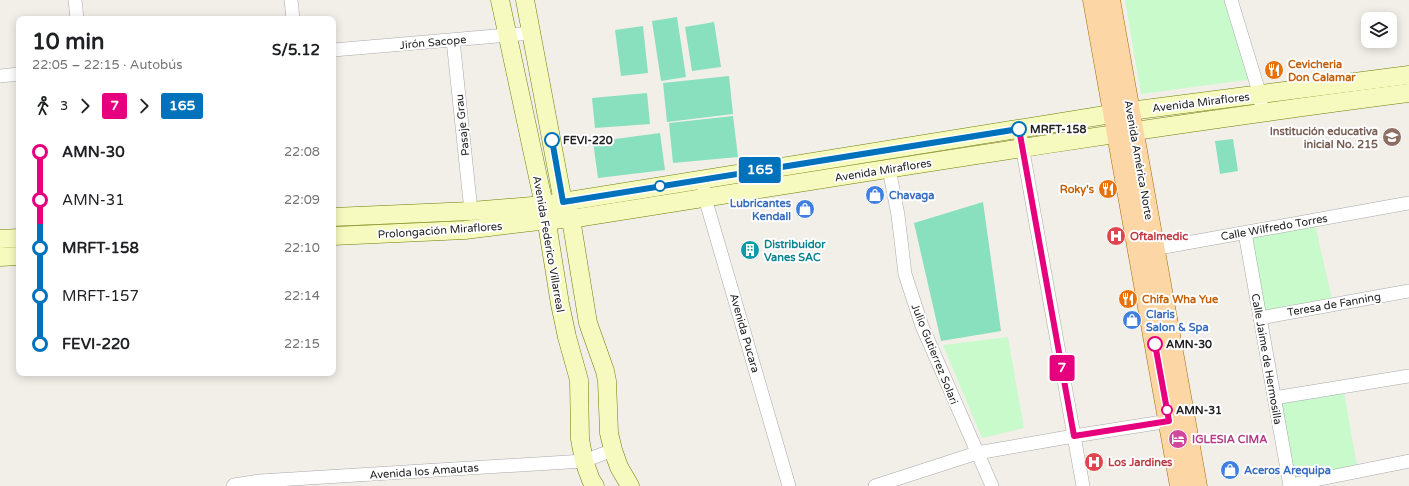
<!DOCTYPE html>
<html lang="es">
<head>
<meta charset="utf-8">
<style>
	:root { --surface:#fff; --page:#f6f6f6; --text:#202124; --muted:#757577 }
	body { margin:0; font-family:"Varela Round",sans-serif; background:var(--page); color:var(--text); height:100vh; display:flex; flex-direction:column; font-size:15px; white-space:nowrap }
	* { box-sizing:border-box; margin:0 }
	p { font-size:13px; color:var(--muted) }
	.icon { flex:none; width:22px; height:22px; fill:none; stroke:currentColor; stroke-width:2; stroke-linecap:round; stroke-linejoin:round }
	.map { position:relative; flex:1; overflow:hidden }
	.side { position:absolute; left:16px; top:16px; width:320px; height:360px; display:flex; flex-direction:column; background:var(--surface); border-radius:8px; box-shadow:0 2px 10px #0003 }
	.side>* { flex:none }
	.badge { padding:0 8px; border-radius:3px; font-size:14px; line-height:26px }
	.buttons { position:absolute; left:1361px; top:12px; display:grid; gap:8px }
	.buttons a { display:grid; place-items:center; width:36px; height:36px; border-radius:8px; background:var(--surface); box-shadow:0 2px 10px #0003; font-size:20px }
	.map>.badge { position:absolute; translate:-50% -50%; box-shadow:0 0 0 2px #fff }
	.legs { display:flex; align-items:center; gap:6px; height:44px; padding:0 16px; font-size:13px }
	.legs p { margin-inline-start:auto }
	.head { display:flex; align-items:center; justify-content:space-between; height:68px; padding:0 16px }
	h1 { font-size:22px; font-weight:700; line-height:30px }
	ul { padding:0 16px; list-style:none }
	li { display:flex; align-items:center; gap:14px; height:48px; font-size:15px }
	li i { display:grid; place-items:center; width:6px; height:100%; margin:0 5px; background:currentColor }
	li i::after { content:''; width:10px; height:10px; margin:-5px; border:3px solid; border-radius:50%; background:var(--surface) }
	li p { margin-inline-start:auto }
	li:first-child i { background:linear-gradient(#0000 50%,currentColor 0) }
	li:last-child i { background:linear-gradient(currentColor 50%,#0000 0) }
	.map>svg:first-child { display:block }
	.park { fill:#c8facc }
	.pitch { fill:#88e0be }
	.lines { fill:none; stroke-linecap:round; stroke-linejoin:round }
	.street-casing { stroke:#a9a9a9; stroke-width:14 }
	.secondary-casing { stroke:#707d05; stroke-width:19 }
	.primary-casing { stroke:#a06b00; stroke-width:21 }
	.street { stroke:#fff; stroke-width:13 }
	.secondary { stroke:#f7fabf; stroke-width:18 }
	.primary { stroke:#fcd6a4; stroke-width:20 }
	.line-1-casing { stroke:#fff; stroke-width:9 }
	.line-2-casing { stroke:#fff; stroke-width:9 }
	.line-1 { stroke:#e6007e; stroke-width:6 }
	.line-2 { stroke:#0072bc; stroke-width:6 }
	.stop-2-dot { fill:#fff; stroke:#0072bc; stroke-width:2 }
	.stop-1-dot { fill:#fff; stroke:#e6007e; stroke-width:2 }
	.labels { text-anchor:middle; stroke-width:4; stroke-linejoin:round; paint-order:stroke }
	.street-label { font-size:11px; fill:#222; stroke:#fff }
	.food-label { font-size:11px; font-weight:bold; fill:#c56008; stroke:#fff; text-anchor:start }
	.stop-label { font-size:11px; font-weight:bold; fill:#222; stroke:#fff; text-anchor:start }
	.education-label { font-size:11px; font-weight:bold; fill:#785e54; stroke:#fff; text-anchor:end }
	.shop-label { font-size:11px; font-weight:bold; fill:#366cbe; stroke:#fff; text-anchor:start }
	.health-label { font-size:11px; font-weight:bold; fill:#be3a42; stroke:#fff; text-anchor:start }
	.culture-label { font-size:11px; font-weight:bold; fill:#0d838f; stroke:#fff; text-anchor:start }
	.hotel-label { font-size:11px; font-weight:bold; fill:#b23c85; stroke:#fff; text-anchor:start }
</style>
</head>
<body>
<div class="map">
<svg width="1409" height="486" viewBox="0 0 1409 486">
	<rect width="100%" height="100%" fill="#f2efe9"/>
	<g class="park">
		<path d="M 1125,0 L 1224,0 L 1253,79 L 1141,94 Z"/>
		<path d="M 1314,220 L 1332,299 L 1263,313 L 1249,230 Z"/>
		<path d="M 1008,337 L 1024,428 L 982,438 L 943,345 Z"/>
		<path d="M 1344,392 L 1357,466 L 1293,479 L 1280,401 Z"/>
	</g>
	<g class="pitch">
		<path d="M 677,17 L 686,77 L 661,81 L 652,21 Z"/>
		<path d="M 714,22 L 721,67 L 692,71 L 685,27 Z"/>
		<path d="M 643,26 L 648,73 L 621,76 L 615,30 Z"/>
		<path d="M 729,76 L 733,114 L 667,122 L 663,83 Z"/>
		<path d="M 647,93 L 650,124 L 595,128 L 592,98 Z"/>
		<path d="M 733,116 L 738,157 L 673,163 L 669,123 Z"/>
		<path d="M 660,133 L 665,170 L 598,178 L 593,142 Z"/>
		<path d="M 1233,139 L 1238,171 L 1220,174 L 1215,141 Z"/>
		<path d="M 983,202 L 1001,331 L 941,341 L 914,223 Z"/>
	</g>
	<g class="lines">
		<defs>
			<g id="street">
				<path d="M 75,0 L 77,19"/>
				<path d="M 291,0 L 293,19"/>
				<path d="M 1231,0 L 1260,95 L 1262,112"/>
				<path d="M 453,40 L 471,211"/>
				<path d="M 333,50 L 532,33"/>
				<path d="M 0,76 L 19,74"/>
				<path d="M 1019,129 L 1083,486"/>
				<path d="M 889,169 L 898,215 L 905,274 L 922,326 L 992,486"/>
				<path d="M 704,190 L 705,198 L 789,486"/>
				<path d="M 1245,233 L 1290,486"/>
				<path d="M 1148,250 L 1409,203"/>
				<path d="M 1260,318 L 1409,291"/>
				<path d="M 1274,398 L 1409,376"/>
				<path d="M 1290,485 L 1409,461"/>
				<path d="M 233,486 L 234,485 L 260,481 L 584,461 L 613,450"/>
				<path d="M 875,486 L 977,453 L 1074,436 L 1169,421"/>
			</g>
			<g id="secondary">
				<path d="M 500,0 L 544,205 L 560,304 L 567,337 L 579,380 L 580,439 L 584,461 L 591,480 L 595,486"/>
				<path d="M 525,0 L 563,202 L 571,219 L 588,323 L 605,371 L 607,381 L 609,433 L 613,450 L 619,467 L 630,486"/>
				<path d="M 333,217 L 471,211 L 544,205 L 1130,111 L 1409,75"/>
				<path d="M 333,236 L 465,230 L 547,220 L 571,219 C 850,175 1129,129 1409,93"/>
				<path d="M 0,239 L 19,238"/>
				<path d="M 0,257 L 19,256"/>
			</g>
			<g id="primary">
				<path d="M 1093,0 L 1180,486"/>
				<path d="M 1110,0 L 1197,486"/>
			</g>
		</defs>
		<use href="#street" class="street-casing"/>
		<use href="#secondary" class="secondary-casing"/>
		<use href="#primary" class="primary-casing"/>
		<use href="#street" class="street"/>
		<use href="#secondary" class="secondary"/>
		<use href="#primary" class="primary"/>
	</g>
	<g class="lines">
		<defs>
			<path id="line-1" d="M 1019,129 L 1074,436 L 1169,421 L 1155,344"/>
			<path id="line-2" d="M 552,140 L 563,202 L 1019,129"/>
		</defs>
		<use href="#line-1" class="line-1-casing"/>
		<use href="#line-2" class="line-2-casing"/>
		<use href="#line-1" class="line-1"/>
		<use href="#line-2" class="line-2"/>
	</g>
	<defs>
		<symbol id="restaurant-disc" viewBox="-11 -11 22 22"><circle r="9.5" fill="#e8710a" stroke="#fff"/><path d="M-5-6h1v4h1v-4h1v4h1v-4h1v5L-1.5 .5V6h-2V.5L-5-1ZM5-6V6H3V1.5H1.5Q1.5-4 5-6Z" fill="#fff"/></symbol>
		<symbol id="school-disc" viewBox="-11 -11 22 22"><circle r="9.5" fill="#8d6e63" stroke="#fff"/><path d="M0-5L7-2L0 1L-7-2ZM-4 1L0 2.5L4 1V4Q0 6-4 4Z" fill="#fff"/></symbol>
		<symbol id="shop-disc" viewBox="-11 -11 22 22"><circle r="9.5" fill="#3f7fe0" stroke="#fff"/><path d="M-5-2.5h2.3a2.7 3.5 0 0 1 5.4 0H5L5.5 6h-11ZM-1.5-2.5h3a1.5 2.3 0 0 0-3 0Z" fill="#fff"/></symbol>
		<symbol id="hospital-disc" viewBox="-11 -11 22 22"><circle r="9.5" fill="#e0444e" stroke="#fff"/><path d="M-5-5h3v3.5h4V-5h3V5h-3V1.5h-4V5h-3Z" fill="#fff"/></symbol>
		<symbol id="building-disc" viewBox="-11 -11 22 22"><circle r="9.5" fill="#0f9aa8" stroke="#fff"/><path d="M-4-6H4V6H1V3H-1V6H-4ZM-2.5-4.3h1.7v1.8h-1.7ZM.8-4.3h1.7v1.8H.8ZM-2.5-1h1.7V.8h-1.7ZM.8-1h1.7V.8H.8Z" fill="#fff"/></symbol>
		<symbol id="hotel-disc" viewBox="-11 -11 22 22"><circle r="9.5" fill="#d1479c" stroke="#fff"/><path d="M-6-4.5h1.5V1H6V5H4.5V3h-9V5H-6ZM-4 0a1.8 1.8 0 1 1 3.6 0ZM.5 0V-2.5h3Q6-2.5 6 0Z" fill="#fff"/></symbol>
	</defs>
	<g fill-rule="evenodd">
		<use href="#restaurant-disc" x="1263" y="59" width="22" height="22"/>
		<use href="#school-disc" x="1381" y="126" width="22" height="22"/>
		<use href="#restaurant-disc" x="1097" y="178" width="22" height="22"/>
		<use href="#shop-disc" x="864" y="184" width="22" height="22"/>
		<use href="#shop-disc" x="794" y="198" width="22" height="22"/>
		<use href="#hospital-disc" x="1105" y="225" width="22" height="22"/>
		<use href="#building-disc" x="739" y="239" width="22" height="22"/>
		<use href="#restaurant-disc" x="1117" y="288" width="22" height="22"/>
		<use href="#shop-disc" x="1121" y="309" width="22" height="22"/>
		<use href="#hotel-disc" x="1167" y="428" width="22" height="22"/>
		<use href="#hospital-disc" x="1083" y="451" width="22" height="22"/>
		<use href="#shop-disc" x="1219" y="459" width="22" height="22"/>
	</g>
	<g class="stop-2-dot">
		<circle cx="1019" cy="129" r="7"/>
		<circle cx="552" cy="140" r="7"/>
		<circle cx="660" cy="186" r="5"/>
	</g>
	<g class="stop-1-dot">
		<circle cx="1155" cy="344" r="7"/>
		<circle cx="1167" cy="410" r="5"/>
	</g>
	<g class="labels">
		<g class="street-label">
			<text transform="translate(433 42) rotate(-5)" y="4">Jirón Sacope</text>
			<text transform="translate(1201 102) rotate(-7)" y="4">Avenida Miraflores</text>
			<text transform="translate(462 125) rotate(-96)" y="4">Pasaje Grau</text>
			<text transform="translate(1139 160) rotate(80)" y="4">Avenida América Norte</text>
			<text transform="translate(883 170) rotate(-9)" y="4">Avenida Miraflores</text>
			<text transform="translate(1274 227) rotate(-10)" y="4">Calle Wilfredo Torres</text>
			<text transform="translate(440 230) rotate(-4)" y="4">Prolongación Miraflores</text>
			<text transform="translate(549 244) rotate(80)" y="4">Avenida Federico Villarreal</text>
			<text transform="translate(1334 304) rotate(-10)" y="4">Teresa de Fanning</text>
			<text transform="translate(745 333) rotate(74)" y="4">Avenida Pucara</text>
			<text transform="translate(935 354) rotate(68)" y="4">Julio Gutierrez Solari</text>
			<text transform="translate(1267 359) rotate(80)" y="4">Calle Jaime de Hermosilla</text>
			<text transform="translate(424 471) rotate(-4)" y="4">Avenida los Amautas</text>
		</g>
		<g class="food-label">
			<text x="1288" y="68">Cevicheria<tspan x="1288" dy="13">Don Calamar</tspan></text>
			<text x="1094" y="193" text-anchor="end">Roky's</text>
			<text x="1142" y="303">Chifa Wha Yue</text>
		</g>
		<g class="stop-label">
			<text x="1030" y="133">MRFT-158</text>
			<text x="563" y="144">FEVI-220</text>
			<text x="1166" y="348">AMN-30</text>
			<text x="1176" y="414">AMN-31</text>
		</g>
		<g class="education-label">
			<text x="1378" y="135">Institución educativa<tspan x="1378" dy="13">inicial No. 215</tspan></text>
		</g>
		<g class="shop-label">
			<text x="889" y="199">Chavaga</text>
			<text x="791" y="207" text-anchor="end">Lubricantes<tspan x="791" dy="13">Kendall</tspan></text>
			<text x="1146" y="318">Claris<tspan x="1146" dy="13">Salon &amp; Spa</tspan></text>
			<text x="1244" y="474">Aceros Arequipa</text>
		</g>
		<g class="health-label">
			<text x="1130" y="240">Oftalmedic</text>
			<text x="1108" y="466">Los Jardines</text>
		</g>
		<g class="culture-label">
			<text x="764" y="248">Distribuidor<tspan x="764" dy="13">Vanes SAC</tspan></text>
		</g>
		<g class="hotel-label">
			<text x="1192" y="443">IGLESIA CIMA</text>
		</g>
	</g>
</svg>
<div class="buttons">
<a><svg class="icon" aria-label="layers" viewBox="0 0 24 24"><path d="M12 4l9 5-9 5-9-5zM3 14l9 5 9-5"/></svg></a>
</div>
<b class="badge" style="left:1062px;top:368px;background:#e6007e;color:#fff">7</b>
<b class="badge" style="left:760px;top:170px;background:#0072bc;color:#fff">165</b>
<section class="side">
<div class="head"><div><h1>10 min</h1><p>22:05 – 22:15 · Autobús</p></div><b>S/5.12</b></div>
<div class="legs"><svg class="icon" aria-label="walk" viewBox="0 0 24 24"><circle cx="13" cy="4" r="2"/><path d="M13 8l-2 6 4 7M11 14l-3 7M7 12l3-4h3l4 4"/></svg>3<svg class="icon" aria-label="forward" viewBox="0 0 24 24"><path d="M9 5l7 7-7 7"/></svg><b class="badge" style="background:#e6007e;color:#fff">7</b><svg class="icon" aria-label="forward" viewBox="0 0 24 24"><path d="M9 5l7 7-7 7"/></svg><b class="badge" style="background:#0072bc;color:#fff">165</b></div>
<ul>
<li><i style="color:#e6007e"></i><b>AMN-30</b><p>22:08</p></li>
<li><i style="color:#e6007e"></i><span>AMN-31</span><p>22:09</p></li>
<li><i style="color:#0072bc"></i><b>MRFT-158</b><p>22:10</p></li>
<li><i style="color:#0072bc"></i><span>MRFT-157</span><p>22:14</p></li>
<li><i style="color:#0072bc"></i><b>FEVI-220</b><p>22:15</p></li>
</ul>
</section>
</div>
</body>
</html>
